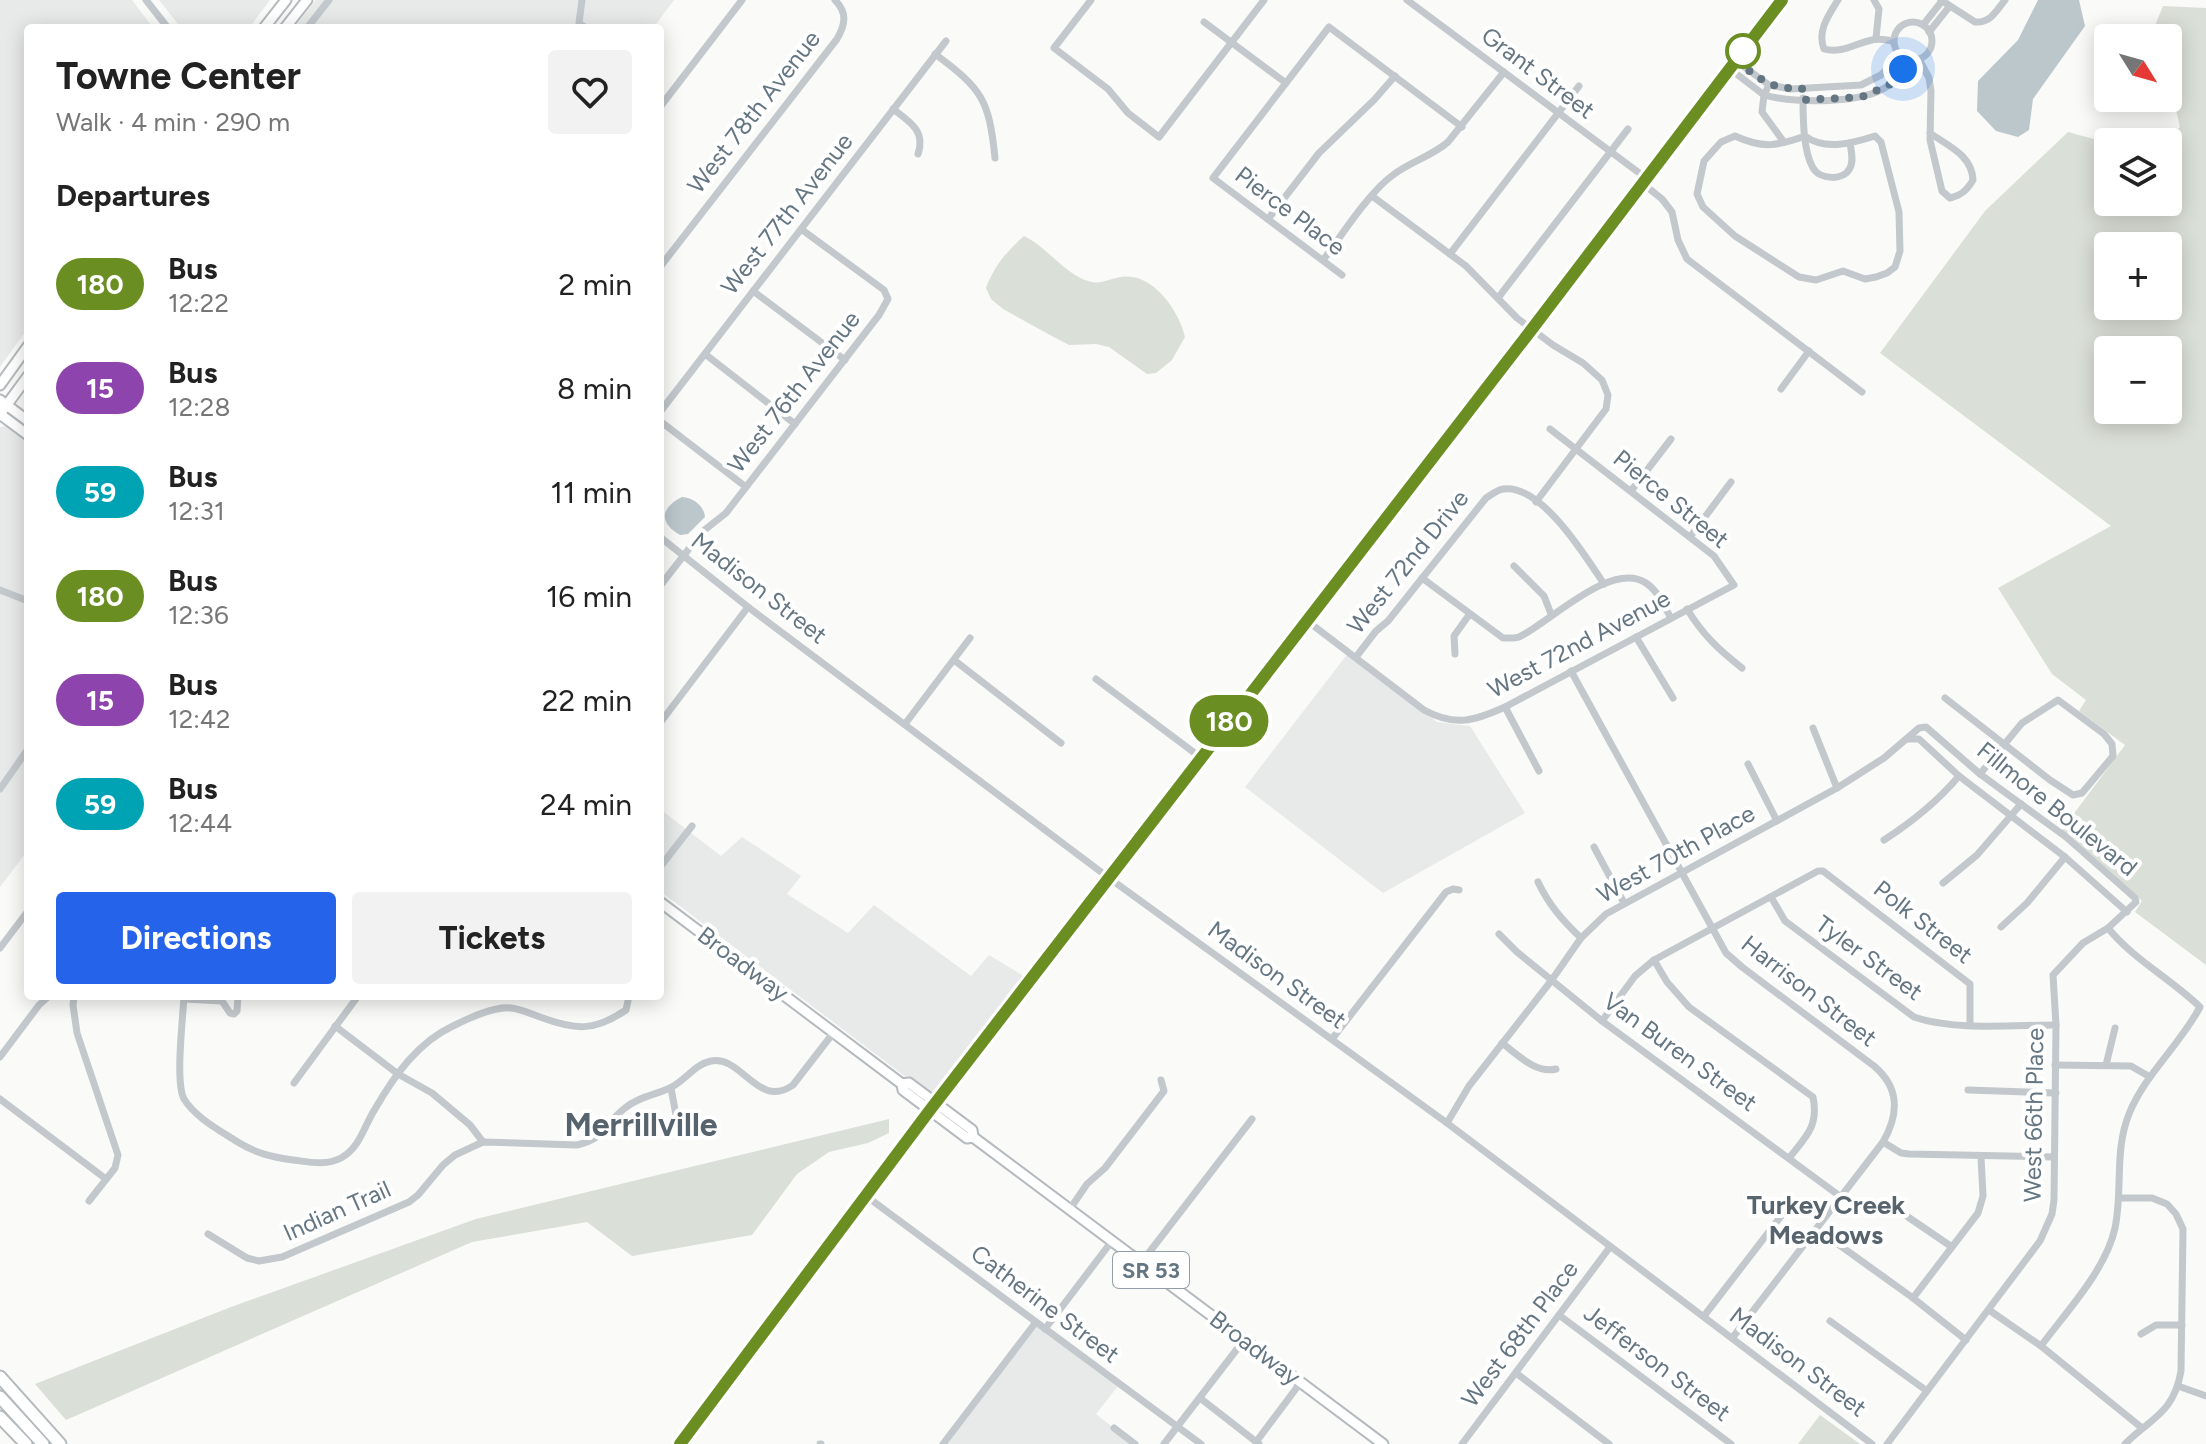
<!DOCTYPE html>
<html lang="en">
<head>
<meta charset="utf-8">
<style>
	:root { --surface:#fff; --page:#f2f2f2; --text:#222; --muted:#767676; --accent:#2563eb }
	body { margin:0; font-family:Figtree,sans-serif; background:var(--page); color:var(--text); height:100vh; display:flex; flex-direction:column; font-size:30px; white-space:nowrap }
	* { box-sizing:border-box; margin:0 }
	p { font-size:26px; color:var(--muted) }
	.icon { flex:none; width:44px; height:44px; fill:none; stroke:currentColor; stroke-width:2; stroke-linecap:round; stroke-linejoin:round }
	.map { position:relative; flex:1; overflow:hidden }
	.side { position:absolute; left:24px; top:24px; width:640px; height:976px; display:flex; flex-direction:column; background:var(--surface); border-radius:8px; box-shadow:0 4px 20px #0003 }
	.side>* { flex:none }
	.badge { padding:0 16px; border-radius:26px; font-size:28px; line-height:52px }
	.needle { width:52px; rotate:127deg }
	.fabs { position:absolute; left:2094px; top:24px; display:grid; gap:16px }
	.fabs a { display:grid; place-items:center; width:88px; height:88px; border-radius:8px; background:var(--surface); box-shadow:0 4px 20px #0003; font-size:40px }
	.you { position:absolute; width:40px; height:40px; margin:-20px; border:6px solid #fff; border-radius:50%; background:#1a73e8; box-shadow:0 0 0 12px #1a73e833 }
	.map>.badge { position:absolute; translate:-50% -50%; box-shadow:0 0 0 4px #fff }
	h2 { padding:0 32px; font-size:30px; line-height:72px }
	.round { display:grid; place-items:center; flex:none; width:84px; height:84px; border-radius:8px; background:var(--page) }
	.headline { display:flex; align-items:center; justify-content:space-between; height:136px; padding:0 32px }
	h1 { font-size:38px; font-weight:700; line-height:60px }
	.button { display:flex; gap:16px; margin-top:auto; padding:16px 32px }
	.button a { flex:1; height:92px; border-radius:8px; background:var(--accent); color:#fff; font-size:32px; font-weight:700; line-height:92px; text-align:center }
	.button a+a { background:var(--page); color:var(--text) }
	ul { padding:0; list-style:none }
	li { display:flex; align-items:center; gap:24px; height:104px; padding:0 32px }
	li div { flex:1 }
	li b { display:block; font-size:30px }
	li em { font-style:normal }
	li .badge { min-width:88px; font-weight:700; text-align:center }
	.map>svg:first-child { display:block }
	.built { fill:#e8e9e9 }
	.green { fill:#dadfd7; fill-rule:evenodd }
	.water { fill:#bbc7cb }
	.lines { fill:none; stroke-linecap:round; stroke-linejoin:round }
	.major-casing { stroke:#b5babe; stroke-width:13 }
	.highway-casing { stroke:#b4b9bd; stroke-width:15 }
	.minor { stroke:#c3c8cc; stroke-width:7 }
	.major { stroke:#fff; stroke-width:9 }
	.highway { stroke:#fff; stroke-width:11 }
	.line-casing { stroke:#fff; stroke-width:18 }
	.line { stroke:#6b8e23; stroke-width:12 }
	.walk { stroke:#657683; stroke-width:8; stroke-dasharray:0 14.4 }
	.stop-dot { fill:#fff; stroke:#6b8e23; stroke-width:4 }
	.labels { text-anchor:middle; stroke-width:8; stroke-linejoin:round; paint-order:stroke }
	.shield { fill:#fff; stroke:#939fa8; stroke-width:2 }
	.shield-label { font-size:22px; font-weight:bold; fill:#657683 }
	.street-label { font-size:24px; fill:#657683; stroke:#fff }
	.neighbourhood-label { font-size:26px; font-weight:bold; fill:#57646e; stroke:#fff }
	.district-label { font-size:32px; font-weight:bold; fill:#57646e; stroke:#fff }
</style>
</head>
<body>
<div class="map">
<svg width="2206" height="1444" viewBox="0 0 2206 1444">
	<rect width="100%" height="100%" fill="#fafaf8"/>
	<g class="built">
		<path d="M 0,0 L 132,0 L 153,28 L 28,28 L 28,328 L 0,367 Z"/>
		<path d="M 159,0 L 270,0 L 249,28 L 181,28 Z"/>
		<path d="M 316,0 L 674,0 L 653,28 L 294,28 Z"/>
		<path d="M 10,425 L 28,439 L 28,850 L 0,887 L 0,427 Z"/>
		<path d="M 1349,652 L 1437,722 L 1470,726 L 1525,813 L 1383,893 L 1245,787 Z"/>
		<path d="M 660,809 L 721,856 L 742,837 L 801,876 L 787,894 L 848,933 L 874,905 L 971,976 L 989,955 L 1027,978 L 941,1089 L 936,1093 L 927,1093 L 660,891 Z"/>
		<path d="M 1038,1325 L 1118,1386 L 1096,1414 L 1134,1444 L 947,1444 Z"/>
	</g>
	<g class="green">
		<path d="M 2163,6 L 2206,8 L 2206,965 L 2135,912 L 2142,901 L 2061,831 L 2125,745 L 2079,711 L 2086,700 L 2052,674 L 1998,588 L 2111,526 L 1880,353 L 1985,211 L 2068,132 L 2108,143 L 2108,202 L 2168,202 L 2168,142 L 2164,142 L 2180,127 L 2168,75 L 2168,38 L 2150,38 ZM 2108,246 L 2168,246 L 2168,306 L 2108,306 ZM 2108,350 L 2168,350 L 2168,410 L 2108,410 Z"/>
		<path d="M 1024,236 C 1047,247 1062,271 1085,280 C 1099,286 1108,279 1121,277 C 1153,272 1179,311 1185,337 L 1172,360 L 1156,373 L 1147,374 L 1109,347 L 1096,344 L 1069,345 L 1050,335 L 1003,309 L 991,299 L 986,288 C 994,266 1007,251 1024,236 Z"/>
		<path d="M 889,1119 L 889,1133 L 868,1143 L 829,1152 L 797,1174 L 752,1235 L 632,1256 L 587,1222 L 472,1242 L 66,1420 L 35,1384 L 231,1307 L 476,1219 Z"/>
		<path d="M 1820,1415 L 1860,1444 L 1798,1444 Z"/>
	</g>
	<g class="water">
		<path d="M 2038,0 L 2079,0 L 2085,26 L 2033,99 L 2029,130 L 2018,137 L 1996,131 L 1977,111 L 1978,81 L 2018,40 Z"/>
		<path d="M 682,497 C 694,498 704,506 705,517 L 688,534 L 680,535 C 659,523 660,508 682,497 Z"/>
	</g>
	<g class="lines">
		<defs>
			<g id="major">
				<path d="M 264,28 L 286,0"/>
				<path d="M 285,28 L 307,0"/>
				<path d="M 0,385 L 28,346"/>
				<path d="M 0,400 L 28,421"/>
				<path d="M 0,414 L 28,376"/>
				<path d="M 0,414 L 28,435"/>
				<path d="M 660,902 L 902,1084 L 903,1090 L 967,1138 L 973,1137 L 1383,1444"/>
				<path d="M 902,1084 L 909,1083 L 972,1130 L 973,1137"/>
				<path d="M 680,1444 L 930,1110"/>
			</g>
			<g id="highway">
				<path d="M 0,1377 L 60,1444"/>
				<path d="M 0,1397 L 43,1444"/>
				<path d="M 0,1417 L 26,1444"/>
			</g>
		</defs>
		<use href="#major" class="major-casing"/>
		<use href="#highway" class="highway-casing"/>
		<g class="minor">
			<path d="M 146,0 L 168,28"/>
			<path d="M 582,0 L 579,23 L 586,28"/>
			<path d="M 1091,0 L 1054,48 L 1108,89 L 1128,113 L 1159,137 L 1264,0"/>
			<path d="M 1407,0 L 1646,178"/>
			<path d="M 1838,0 C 1828,16 1817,31 1824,49 C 1842,54 1856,43 1872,40 C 1879,38 1886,40 1893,41"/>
			<path d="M 1874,0 L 1879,9 L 1876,38"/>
			<path d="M 1941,0 L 1975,22 C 1991,23 1996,11 2005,0"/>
			<circle cx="1913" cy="41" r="19"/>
			<path d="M 1204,22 L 1286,83"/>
			<path d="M 1923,25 L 1942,1"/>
			<path d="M 307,28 L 329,0"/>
			<path d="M 1929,32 L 1949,7"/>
			<path d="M 935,54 C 982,89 989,99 995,158"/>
			<path d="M 1919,59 L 1929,78 L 1931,91 L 1930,140 L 1942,191 L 1950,198 C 1962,195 1967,190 1973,180 C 1972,155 1948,146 1930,133"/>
			<path d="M 1736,61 L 1769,85 L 1791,89 L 1861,85 L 1881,75 L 1900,56"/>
			<path d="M 1730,69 L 1764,95 C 1793,103 1864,105 1889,85 C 1897,78 1903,68 1909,60"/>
			<path d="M 1769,85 L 1764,95 L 1762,112 L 1784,142"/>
			<path d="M 1803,98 C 1803,117 1803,151 1813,168 C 1820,180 1844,181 1850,168 C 1854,161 1851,150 1850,143"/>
			<path d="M 660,107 L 742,0"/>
			<path d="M 893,109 C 910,122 926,131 918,154"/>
			<path d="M 1735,136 C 1763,149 1778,146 1805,136 C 1825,151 1853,143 1875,136 L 1881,142 L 1899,212 L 1900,251 L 1895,267 L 1887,273 L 1876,277 L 1865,279 L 1843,271 L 1816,280 L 1799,277 L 1735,236 L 1703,207 L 1697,194 L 1704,161 L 1721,142 Z"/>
			<path d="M 1642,183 L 1662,199 L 1672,212 L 1678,240 L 1687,259 L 1862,392"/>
			<path d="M 1372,196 L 1466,266 L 1517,318 L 1553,345 L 1583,363 L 1602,380 L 1608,395 L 1606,409 L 1536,502"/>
			<path d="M 1268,219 L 1319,153 L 1374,100 L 1395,76"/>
			<path d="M 1450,254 L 1579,86"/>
			<path d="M 1324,259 C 1341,236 1370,191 1393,175 C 1410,162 1432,156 1448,142 L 1504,72"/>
			<path d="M 660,267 L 837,39 C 845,25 848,13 835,0"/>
			<path d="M 1342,275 L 1213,178 L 1329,27 L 1462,127"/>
			<path d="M 753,291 L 845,360"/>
			<path d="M 1498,298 L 1628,129"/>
			<path d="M 705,354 L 795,424"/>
			<path d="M 1781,389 L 1809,351"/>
			<path d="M 660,412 L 946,41"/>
			<path d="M 660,421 L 746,487"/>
			<path d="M 1631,491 L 1671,439"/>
			<path d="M 660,537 L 748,607 L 1109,878 L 1447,1123 L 1872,1444"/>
			<path d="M 1690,537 L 1731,482"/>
			<path d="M 1514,566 L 1544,596 L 1551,614"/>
			<path d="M 1422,578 L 1503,638 C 1509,638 1516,639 1521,636 C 1551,621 1612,560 1646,583 C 1658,591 1664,606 1671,618"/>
			<path d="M 660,586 L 702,532 L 726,513 L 879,315 L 888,299 L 884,290 L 801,229"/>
			<path d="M 0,590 L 28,601"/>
			<path d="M 1687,609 C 1703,635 1718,649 1742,668"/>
			<path d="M 1306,620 L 1424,710 C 1455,727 1474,721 1505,707 L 1734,585 L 1714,556 L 1550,429"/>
			<path d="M 1636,637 L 1673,698"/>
			<path d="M 1455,654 L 1454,636 L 1469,615"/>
			<path d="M 1356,657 L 1376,631 L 1388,621 L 1486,498 C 1491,495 1497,490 1503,489 C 1541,483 1586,557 1604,584"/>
			<path d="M 954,660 L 1061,743"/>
			<path d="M 1571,671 L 1726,953 L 1742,967 L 1874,1066 C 1900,1088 1899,1114 1883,1142 L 1733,1337"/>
			<path d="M 1096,679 L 1200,757"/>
			<path d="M 1945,698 L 2050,780 L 2073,795 L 2082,793 L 2113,756 L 2112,744 L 2104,734 L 2058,700 L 2022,723 L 1980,774"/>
			<path d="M 1505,707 L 1539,771"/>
			<path d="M 660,723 L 748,607"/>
			<path d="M 905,724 L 970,638"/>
			<path d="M 1813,728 L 1837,788"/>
			<path d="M 1908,739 L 1919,739 L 1959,776 L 2065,857 L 2127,912"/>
			<path d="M 1748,764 L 1777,821"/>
			<path d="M 0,789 L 28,749"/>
			<path d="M 1884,840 C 1912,822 1937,802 1959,776"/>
			<path d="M 1594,847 L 1624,903"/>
			<path d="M 660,867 L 692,826"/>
			<path d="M 1538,882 C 1549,905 1562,920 1581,938"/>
			<path d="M 1943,883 L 1977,855 L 2021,804"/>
			<path d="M 1771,897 L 1785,921 L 1914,1017 C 1954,1031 2013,1025 2056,1025"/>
			<path d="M 2001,927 L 2027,903 L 2065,857"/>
			<path d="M 1499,934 L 1517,952 L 1602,1021 L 1841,1197"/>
			<path d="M 0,948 L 28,911"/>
			<path d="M 1654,960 L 1667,982 L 1689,1007 L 1813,1097 C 1819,1126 1806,1137 1789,1158"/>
			<path d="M 74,996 L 73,1005 L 77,1033 L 118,1155 L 115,1168 L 89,1201"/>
			<path d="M 184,996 C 183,1018 175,1082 184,1099 C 195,1117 219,1130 236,1141 C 255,1153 271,1157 293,1160 C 309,1162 326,1166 341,1158 C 360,1148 364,1126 375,1109 C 394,1076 418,1042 453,1026 C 469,1018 494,1006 511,1008 C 521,1009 531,1014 540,1017 C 575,1030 594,1032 626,1010 L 629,996"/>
			<path d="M 184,999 L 222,1001"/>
			<path d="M 222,1001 L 230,1013 L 234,1014 L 237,1011 L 238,996"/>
			<path d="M 1602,1021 L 1635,976 L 1654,960 L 1818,871 L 1823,871 L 1970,984 L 1970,1024"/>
			<path d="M 335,1026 L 398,1074 L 432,1093 L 470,1125 L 483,1142"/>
			<path d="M 1332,1039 L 1446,892 L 1453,889 L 1459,890"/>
			<path d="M 1502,1043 C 1518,1055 1536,1074 1556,1069"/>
			<path d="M 0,1057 L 39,1005 L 49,996"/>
			<path d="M 2055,1065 L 2131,1066 L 2150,1077"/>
			<path d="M 2106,1065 L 2115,1028"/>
			<path d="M 294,1083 L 358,996"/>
			<path d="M 671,1088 L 676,1115 L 681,1124"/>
			<path d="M 1968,1090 L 2056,1093"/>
			<path d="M 0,1099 L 106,1179"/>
			<path d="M 933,1106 L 1532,329 L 1782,0"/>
			<path d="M 1447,1123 L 1469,1086 L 1551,981 L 1581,938 L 1606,914 L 1837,788 L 1884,758 L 1919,728 L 1926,727 L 1980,774 L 2066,837 L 2135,898 L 2136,902 L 2108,928 L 2083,943 L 2053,975 L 2056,1025 L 2054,1200 L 2052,1214 L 2040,1241 L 1887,1444"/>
			<path d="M 1883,1142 L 1901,1153 L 1909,1154 L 2054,1157"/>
			<path d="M 866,1196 L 1201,1444"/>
			<path d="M 2119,1198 L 2152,1198 L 2167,1204 L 2176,1214 L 2183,1229 L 2181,1371 C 2174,1413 2151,1418 2125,1444"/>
			<path d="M 1070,1209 L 1087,1184 L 1105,1168 L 1164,1091 L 1161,1080"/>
			<path d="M 1908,1217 L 1952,1247"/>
			<path d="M 1817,1229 L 1913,1298 L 1966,1340"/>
			<path d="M 208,1234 L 247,1258 L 259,1261 L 282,1257 L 409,1202 L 418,1195 L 443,1165 L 455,1155 L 483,1142 L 577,1145 C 607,1138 604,1124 625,1108 C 638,1097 655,1095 670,1088 C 685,1081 695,1064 711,1061 C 742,1055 758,1110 793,1085 L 834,1032"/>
			<path d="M 1141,1263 L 1252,1119"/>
			<path d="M 1913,1298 L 1978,1213 L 1983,1196 L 1981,1157"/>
			<path d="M 1989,1310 L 2041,1346 L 2142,1428"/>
			<path d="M 1559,1315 L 1731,1444"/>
			<path d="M 1704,1316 L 1788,1207"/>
			<path d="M 1830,1321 L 1927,1391"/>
			<path d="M 1045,1329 L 1112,1241"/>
			<path d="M 2141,1334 L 2156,1325 L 2182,1325"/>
			<path d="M 2041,1346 C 2066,1312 2106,1270 2115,1228 C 2123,1190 2114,1151 2129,1114 C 2145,1074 2180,1045 2200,1007 C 2171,979 2133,959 2108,928"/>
			<path d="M 1516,1373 L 1609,1444"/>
			<path d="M 2178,1386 L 2206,1396"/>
			<path d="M 1200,1398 L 1259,1444"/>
			<path d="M 1114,1428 L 1135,1444"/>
			<path d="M 1256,1442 L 1301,1382"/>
			<path d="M 820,1444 L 821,1444"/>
			<path d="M 943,1444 L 1036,1322"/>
			<path d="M 1164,1444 L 1244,1340"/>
			<path d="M 1462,1444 L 1610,1247"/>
		</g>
		<use href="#major" class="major"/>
		<use href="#highway" class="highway"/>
	</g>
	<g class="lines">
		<defs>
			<path id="line" d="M 680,1444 L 930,1110 L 1532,329 L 1782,0"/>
		</defs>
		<use href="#line" class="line-casing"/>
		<use href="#line" class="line"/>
		<path class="walk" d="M 1743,51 L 1736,61 C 1761,79 1770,90 1802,88 L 1803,100 L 1862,97 L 1889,85 L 1903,69"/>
	</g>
	<circle class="stop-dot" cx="1743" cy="51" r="16"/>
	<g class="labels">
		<rect class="shield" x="1113" y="1252" width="76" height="36" rx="6"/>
		<g class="shield-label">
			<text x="1151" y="1278">SR 53</text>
		</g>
		<g class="street-label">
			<text transform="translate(1538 73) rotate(37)" y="8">Grant Street</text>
			<text transform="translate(754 112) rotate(-52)" y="8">West 78th Avenue</text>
			<text transform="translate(1290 211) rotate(37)" y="8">Pierce Place</text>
			<text transform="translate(787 214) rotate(-52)" y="8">West 77th Avenue</text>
			<text transform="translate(794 392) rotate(-52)" y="8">West 76th Avenue</text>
			<text transform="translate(1671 499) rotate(39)" y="8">Pierce Street</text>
			<text transform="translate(1408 562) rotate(-51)" y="8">West 72nd Drive</text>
			<text transform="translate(759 588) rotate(38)" y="8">Madison Street</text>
			<text transform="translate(1579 644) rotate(-28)" y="8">West 72nd Avenue</text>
			<text transform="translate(2057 809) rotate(39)" y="8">Fillmore Boulevard</text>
			<text transform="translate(1676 854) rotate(-29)" y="8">West 70th Place</text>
			<text transform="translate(1923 922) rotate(38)" y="8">Polk Street</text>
			<text transform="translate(1869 958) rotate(36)" y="8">Tyler Street</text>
			<text transform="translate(743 964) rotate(37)" y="8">Broadway</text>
			<text transform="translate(1277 975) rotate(36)" y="8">Madison Street</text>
			<text transform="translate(1809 991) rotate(38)" y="8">Harrison Street</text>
			<text transform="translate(1680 1052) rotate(36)" y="8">Van Buren Street</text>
			<text transform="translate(2034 1115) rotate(-89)" y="8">West 66th Place</text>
			<text transform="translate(337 1211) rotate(-24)" y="8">Indian Trail</text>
			<text transform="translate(1045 1304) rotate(37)" y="8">Catherine Street</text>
			<text transform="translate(1520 1334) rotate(-53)" y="8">West 68th Place</text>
			<text transform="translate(1255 1348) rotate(37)" y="8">Broadway</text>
			<text transform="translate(1798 1362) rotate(37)" y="8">Madison Street</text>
			<text transform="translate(1657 1363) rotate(37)" y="8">Jefferson Street</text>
		</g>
		<g class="neighbourhood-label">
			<text x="1826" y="1214">Turkey Creek<tspan x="1826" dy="30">Meadows</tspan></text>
		</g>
		<g class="district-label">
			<text x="641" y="1136">Merrillville</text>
		</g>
	</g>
</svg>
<div class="fabs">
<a><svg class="needle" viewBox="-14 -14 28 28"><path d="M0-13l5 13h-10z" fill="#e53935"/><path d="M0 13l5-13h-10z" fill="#767676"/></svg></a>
<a><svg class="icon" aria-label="layers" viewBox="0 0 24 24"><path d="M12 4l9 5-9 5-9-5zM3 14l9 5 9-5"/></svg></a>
<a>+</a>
<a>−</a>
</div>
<div class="you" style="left:1903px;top:69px"></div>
<b class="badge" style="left:1229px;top:721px;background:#6b8e23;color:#fff">180</b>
<section class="side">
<div class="headline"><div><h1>Towne Center</h1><p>Walk · 4 min · 290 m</p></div><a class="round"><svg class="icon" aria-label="heart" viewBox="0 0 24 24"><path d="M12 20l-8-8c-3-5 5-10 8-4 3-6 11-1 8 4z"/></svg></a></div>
<h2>Departures</h2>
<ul>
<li><span class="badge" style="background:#6b8e23;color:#fff">180</span><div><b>Bus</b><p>12:22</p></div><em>2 min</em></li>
<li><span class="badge" style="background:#8e44ad;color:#fff">15</span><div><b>Bus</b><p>12:28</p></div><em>8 min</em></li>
<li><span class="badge" style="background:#00a3b4;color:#fff">59</span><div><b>Bus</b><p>12:31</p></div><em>11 min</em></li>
<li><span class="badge" style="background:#6b8e23;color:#fff">180</span><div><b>Bus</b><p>12:36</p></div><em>16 min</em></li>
<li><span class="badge" style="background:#8e44ad;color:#fff">15</span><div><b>Bus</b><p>12:42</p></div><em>22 min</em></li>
<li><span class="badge" style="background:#00a3b4;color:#fff">59</span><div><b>Bus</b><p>12:44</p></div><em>24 min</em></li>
</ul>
<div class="button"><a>Directions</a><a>Tickets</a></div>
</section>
</div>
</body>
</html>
